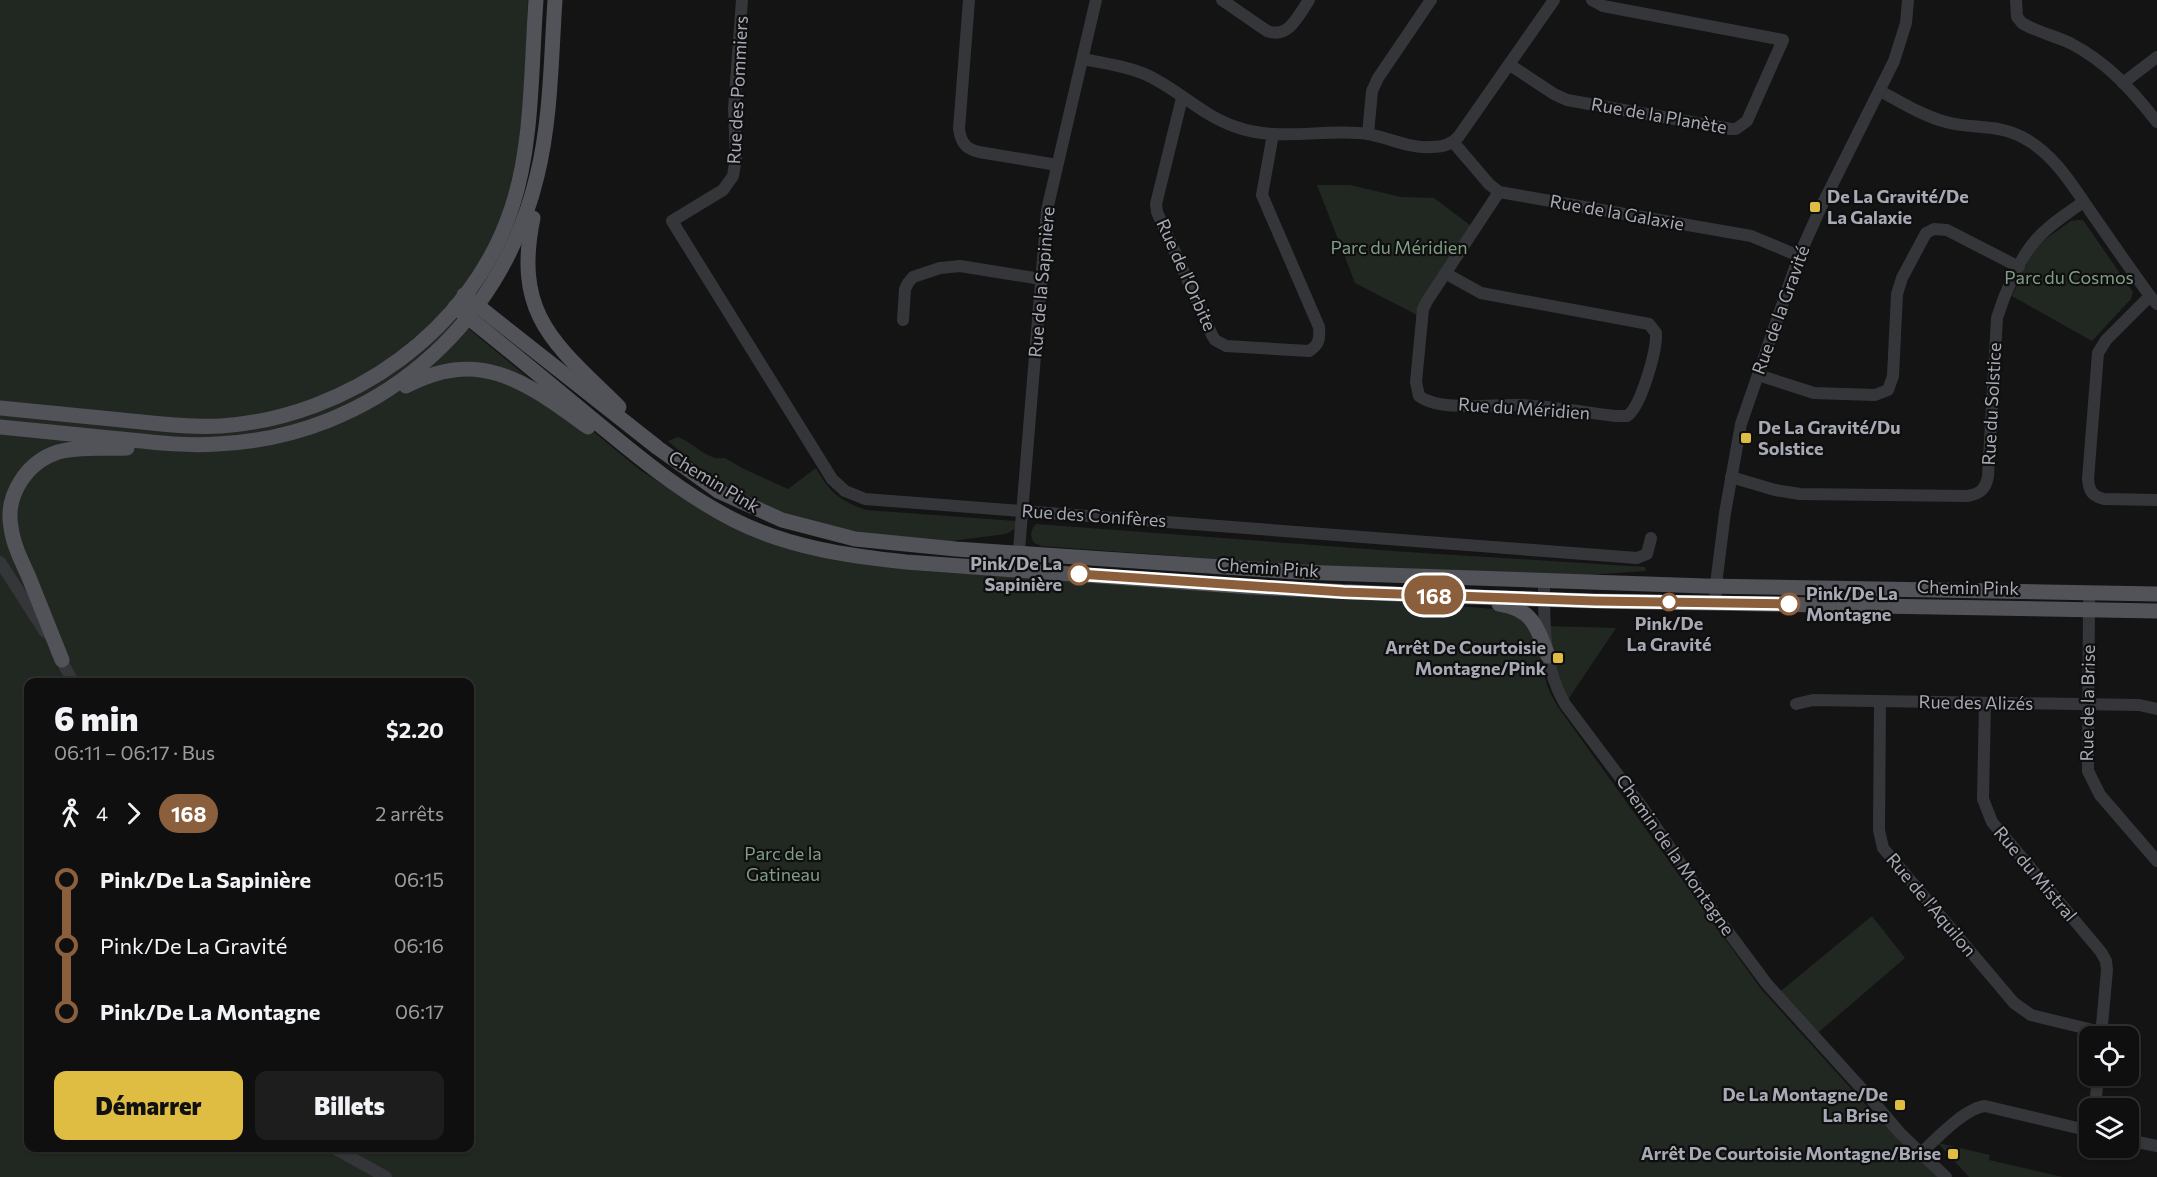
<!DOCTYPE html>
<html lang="fr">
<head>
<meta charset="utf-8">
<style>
	:root { --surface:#0f0f10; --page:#1d1d1e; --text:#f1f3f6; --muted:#9b9c9f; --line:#2f2f30; --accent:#dfbc42 }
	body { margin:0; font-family:Commissioner,sans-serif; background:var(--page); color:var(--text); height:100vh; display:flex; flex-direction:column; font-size:22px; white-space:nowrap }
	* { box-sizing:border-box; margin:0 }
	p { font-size:20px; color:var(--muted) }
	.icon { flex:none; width:33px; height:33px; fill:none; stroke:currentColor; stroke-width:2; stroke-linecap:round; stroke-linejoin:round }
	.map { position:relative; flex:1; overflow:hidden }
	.panel { position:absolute; left:24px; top:678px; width:450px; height:474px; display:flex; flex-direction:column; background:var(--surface); border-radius:12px; box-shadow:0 2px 4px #0004,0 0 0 2px var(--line) }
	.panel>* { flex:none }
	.badge { padding:0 12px; border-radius:20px; font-size:21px; line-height:39px }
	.fabs { position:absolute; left:2079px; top:1026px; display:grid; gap:12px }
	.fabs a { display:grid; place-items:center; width:60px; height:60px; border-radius:12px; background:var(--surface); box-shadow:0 2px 4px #0004,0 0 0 2px var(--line); font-size:30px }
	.map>.badge { position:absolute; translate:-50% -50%; box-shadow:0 0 0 3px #fff }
	.legs { display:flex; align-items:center; gap:9px; height:66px; padding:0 30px; font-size:20px }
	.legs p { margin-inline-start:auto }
	.summary { display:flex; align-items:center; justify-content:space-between; height:102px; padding:0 30px }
	h1 { font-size:33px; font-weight:800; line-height:45px }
	.button { display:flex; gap:12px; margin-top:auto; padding:12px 30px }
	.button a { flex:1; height:69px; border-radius:12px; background:var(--accent); color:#111; font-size:24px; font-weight:800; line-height:69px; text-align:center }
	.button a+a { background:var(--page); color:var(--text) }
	ul { padding:0 30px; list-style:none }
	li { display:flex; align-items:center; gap:21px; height:66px; font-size:22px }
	li i { display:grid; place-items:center; width:9px; height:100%; margin:0 8px; background:currentColor }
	li i::after { content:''; width:15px; height:15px; margin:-8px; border:4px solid; border-radius:50%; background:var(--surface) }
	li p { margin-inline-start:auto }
	li:first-child i { background:linear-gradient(#0000 50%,currentColor 0) }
	li:last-child i { background:linear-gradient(currentColor 50%,#0000 0) }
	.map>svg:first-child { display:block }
	.green { fill:#212822; fill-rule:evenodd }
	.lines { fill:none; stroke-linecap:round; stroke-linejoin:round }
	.minor { stroke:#35363a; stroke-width:12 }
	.major { stroke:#525259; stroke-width:15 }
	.line-1-casing { stroke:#fff; stroke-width:14 }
	.line-1 { stroke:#8b5e3c; stroke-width:9 }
	.poi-dot { fill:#dfbc42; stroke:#0f0f10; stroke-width:2 }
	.stop-1-dot { fill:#fff; stroke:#8b5e3c; stroke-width:3 }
	.labels { text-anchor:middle; stroke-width:4.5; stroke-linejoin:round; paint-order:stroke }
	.street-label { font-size:18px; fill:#a7aab4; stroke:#0f0f10 }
	.poi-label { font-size:18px; font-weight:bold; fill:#a7aab4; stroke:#0f0f10; text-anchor:end }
	.park-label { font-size:18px; fill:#809e85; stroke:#0f0f10 }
	.stop-label { font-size:18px; font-weight:bold; fill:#a7aab4; stroke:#0f0f10; text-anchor:end }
</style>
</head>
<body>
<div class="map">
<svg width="2157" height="1177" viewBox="0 0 2157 1177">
	<rect width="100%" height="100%" fill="#141415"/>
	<g class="green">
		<path d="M 0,0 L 528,0 C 524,81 526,170 489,245 C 478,268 461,289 446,310 L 640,470 L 719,519 L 907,567 L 1483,608 C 1494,609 1506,610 1516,615 C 1543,629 1539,665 1549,690 C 1551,696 1555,701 1558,707 L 1761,989 L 1865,1104 L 1938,1177 L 0,1177 ZM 28,682 L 470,682 L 470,1148 L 28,1148 Z"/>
		<path d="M 1317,185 L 1350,185 L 1401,197 L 1434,198 L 1475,229 L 1421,317 L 1355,283 Z"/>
		<path d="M 2077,220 L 2083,220 L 2133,292 L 2131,299 L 2092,341 L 2012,296 L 2031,255 L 2040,243 L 2071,221 Z"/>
		<path d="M 678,437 C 695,443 706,461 725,458 L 744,469 L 788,489 L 816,468 C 829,492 840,501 866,510 L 1016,521 L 1016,528 L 1006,534 L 951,541 L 877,536 L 796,520 L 729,489 L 706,474 L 668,441 Z"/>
		<path d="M 1036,524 L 1407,552 L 1645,567 L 1646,571 L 1586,575 L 1301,565 L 1041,546 L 1034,543 C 1030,535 1030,531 1036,524 Z"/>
		<path d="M 1545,626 L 1616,628 L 1565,704 Z"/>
		<path d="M 1872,916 L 1905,958 L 1813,1037 L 1776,995 Z"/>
		<path d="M 1938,1143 L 1990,1155 L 1989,1160 L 2063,1177 L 1969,1177 Z"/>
	</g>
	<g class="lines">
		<g class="minor">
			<path d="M 742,0 L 734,109 L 736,157 L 733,176 L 723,190 L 672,221 L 832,479 L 845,491 L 865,499 L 1637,558 L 1647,554 L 1651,538"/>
			<path d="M 969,0 L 959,129 C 961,143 966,149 979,152 L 1057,165"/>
			<path d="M 1222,0 L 1267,31 C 1289,39 1298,16 1309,0"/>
			<path d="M 2016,0 L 2017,17 L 2022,23 C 2037,32 2055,36 2070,43 C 2107,62 2132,90 2157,122"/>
			<path d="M 1083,59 C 1104,63 1130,67 1149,76 C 1180,91 1203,116 1236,127 C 1275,141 1318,130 1359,133 C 1383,134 1406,149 1431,147 C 1442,147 1452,145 1459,136 L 1554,0"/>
			<path d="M 1510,65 L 1554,94 L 1567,100 L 1731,129 L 1736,129 L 1747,121 L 1783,40 L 1603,6 L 1592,0"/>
			<path d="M 2123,83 L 2157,57"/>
			<path d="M 1880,91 C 1901,102 1923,116 1946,122 C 1971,129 1998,124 2022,137 C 2055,154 2074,188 2095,218 C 2113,244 2131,270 2150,296 L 2157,304"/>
			<path d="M 1182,98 L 1156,204 L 1157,212 L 1212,335 L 1215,340 L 1226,346 L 1309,351 C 1319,345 1320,339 1319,327 L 1262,195 L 1273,134"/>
			<path d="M 1368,134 L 1372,91 L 1378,78 L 1431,0"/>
			<path d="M 1454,143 L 1489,184 L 1499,192 L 1751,236 L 1799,256"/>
			<path d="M 1445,273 L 1481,293 L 1649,324 L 1656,333 C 1657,350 1641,407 1627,416 L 1615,416 C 1583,412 1550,406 1518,405 C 1492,404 1440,412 1419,396 L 1416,382 L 1423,309 L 1427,301 L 1499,192"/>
			<path d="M 2150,296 L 2106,340 L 2098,353 L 2088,479 C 2089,491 2092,496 2104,499 L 2157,500"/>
			<path d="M 903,320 L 905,289 L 908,283 L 913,277 L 940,268 L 960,266 L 1041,279"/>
			<path d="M 1758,375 L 1814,393 L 1875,395 L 1888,390 L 1893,376 L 1897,294 L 1902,278 L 1926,233 L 1934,229 L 1947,230 L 2019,267"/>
			<path d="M 1731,477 L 1775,490 L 1800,494 L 1967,496 C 1980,494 1986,489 1988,476 L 1997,318 C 2004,295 2019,259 2035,241 C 2048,225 2067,214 2083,202"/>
			<path d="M 0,562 L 45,632"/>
			<path d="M 1018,562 L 1047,210 L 1096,0"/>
			<path d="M 1544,582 C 1544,623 1543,667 1565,704 L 1645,811 L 1715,914 L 1767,984 L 1871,1099 L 1900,1133 L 1946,1177"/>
			<path d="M 2089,601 L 2088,771 L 2100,795 L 2157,861"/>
			<path d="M 1715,603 L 1717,576 L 1725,513 L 1741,424 L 1799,256 L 1821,207 L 1894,61 L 1906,23 L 1908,0"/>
			<path d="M 57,652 L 73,682"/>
			<path d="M 1880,701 L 1879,830 L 1883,848 L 2014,1003 L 2031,1015 L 2101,1032"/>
			<path d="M 1985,703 L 1983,799 L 1992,822 L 2101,952 L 2106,961 L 2107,970 L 2101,1036"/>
			<path d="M 1796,704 L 1813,700 L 2139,705 L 2157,709"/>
			<path d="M 2095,1108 L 2098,1076"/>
			<path d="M 2128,1140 L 2157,1146"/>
			<path d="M 334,1148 L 386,1177"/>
			<path d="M 1921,1153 C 1936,1139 1965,1108 1985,1106 L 2090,1131"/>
		</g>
		<g class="major">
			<path d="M 533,218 C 513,316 555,344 619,407"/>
			<path d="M 464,295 L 658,448 L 718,491 L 782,520 L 855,539 L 956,549 L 1297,572 L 1705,586 L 2157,594"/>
			<path d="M 455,307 C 501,343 545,380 590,417 C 636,455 681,493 734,520 C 787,547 848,556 906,562 L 1251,587 L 1414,595 L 1595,601 L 2157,611"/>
			<path d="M 406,386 C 481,346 528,384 588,427"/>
			<path d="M 0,408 C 41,412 81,416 122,420 C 155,423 188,428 221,426 C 349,417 472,331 512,207 C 533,143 531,67 536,0"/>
			<path d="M 0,427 C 44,431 87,436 131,440 C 159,443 188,446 217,444 C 374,437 501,327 537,176 C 551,119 551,59 555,0"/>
			<path d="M 1499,604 C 1533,609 1537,627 1548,656"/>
			<path d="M 62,660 C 51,632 39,603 28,575 C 21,560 13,544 11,527 C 5,495 27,462 58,452 C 79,446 105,449 127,448"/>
		</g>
	</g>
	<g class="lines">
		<defs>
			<path id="line-1" d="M 1079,574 L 1343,592 L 1595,601 L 1789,604"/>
		</defs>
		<use href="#line-1" class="line-1-casing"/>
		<use href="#line-1" class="line-1"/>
	</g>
	<g class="poi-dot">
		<rect x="1809" y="201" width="12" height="12" rx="3"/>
		<rect x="1740" y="432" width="12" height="12" rx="3"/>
		<rect x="1552" y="652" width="12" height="12" rx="3"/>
		<rect x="1894" y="1099" width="12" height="12" rx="3"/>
		<rect x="1947" y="1148" width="12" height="12" rx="3"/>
	</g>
	<g class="stop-1-dot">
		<circle cx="1079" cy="574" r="10"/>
		<circle cx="1669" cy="602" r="8"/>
		<circle cx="1789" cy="604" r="10"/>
	</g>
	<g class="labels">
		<g class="street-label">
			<text transform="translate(738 90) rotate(-87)" y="6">Rue des Pommiers</text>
			<text transform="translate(1659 116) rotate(10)" y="6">Rue de la Planète</text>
			<text transform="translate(1617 213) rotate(10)" y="6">Rue de la Galaxie</text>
			<text transform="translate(1186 275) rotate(66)" y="6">Rue de l'Orbite</text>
			<text transform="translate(1042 282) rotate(-85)" y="6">Rue de la Sapinière</text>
			<text transform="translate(1781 310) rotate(-70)" y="6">Rue de la Gravité</text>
			<text transform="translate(1992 404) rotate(-87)" y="6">Rue du Solstice</text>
			<text transform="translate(1524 409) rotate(4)" y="6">Rue du Méridien</text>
			<text transform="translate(714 482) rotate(31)" y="6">Chemin Pink</text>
			<text transform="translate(1094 516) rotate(4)" y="6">Rue des Conifères</text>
			<text transform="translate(1268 568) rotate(4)" y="6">Chemin Pink</text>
			<text transform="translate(1968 588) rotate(1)" y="6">Chemin Pink</text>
			<text transform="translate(1976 703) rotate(1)" y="6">Rue des Alizés</text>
			<text transform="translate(2088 703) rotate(-89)" y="6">Rue de la Brise</text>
			<text transform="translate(1675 855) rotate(55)" y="6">Chemin de la Montagne</text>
			<text transform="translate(2035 874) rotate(50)" y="6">Rue du Mistral</text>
			<text transform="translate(1931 905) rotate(50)" y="6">Rue de l'Aquilon</text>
		</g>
		<g class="poi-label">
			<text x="1827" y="203" text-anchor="start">De La Gravité/De<tspan x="1827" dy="21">La Galaxie</tspan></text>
			<text x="1758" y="434" text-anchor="start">De La Gravité/Du<tspan x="1758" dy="21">Solstice</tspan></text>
			<text x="1546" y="654">Arrêt De Courtoisie<tspan x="1546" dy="21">Montagne/Pink</tspan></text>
			<text x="1888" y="1101">De La Montagne/De<tspan x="1888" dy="21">La Brise</tspan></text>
			<text x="1941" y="1160">Arrêt De Courtoisie Montagne/Brise</text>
		</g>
		<g class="park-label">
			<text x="1399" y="254">Parc du Méridien</text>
			<text x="2069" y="284">Parc du Cosmos</text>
			<text x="783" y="860">Parc de la<tspan x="783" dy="21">Gatineau</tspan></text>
		</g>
		<g class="stop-label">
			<text x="1062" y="570">Pink/De La<tspan x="1062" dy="21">Sapinière</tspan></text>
			<text x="1806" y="600" text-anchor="start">Pink/De La<tspan x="1806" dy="21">Montagne</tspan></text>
			<text x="1669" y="630" text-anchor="middle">Pink/De<tspan x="1669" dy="21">La Gravité</tspan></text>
		</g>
	</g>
</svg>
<div class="fabs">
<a><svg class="icon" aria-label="locate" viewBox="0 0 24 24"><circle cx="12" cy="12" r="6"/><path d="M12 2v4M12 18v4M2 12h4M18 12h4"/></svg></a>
<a><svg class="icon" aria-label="layers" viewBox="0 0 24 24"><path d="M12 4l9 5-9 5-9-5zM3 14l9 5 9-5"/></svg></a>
</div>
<b class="badge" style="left:1434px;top:595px;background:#8b5e3c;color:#fff">168</b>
<section class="panel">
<div class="summary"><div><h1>6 min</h1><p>06:11 – 06:17 · Bus</p></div><b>$2.20</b></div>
<div class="legs"><svg class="icon" aria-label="walk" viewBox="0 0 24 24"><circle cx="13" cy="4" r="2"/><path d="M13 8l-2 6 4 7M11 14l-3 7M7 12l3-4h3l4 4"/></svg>4<svg class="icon" aria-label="forward" viewBox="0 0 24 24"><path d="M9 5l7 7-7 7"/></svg><b class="badge" style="background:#8b5e3c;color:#fff">168</b><p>2 arrêts</p></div>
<ul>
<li><i style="color:#8b5e3c"></i><b>Pink/De La Sapinière</b><p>06:15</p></li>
<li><i style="color:#8b5e3c"></i><span>Pink/De La Gravité</span><p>06:16</p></li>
<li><i style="color:#8b5e3c"></i><b>Pink/De La Montagne</b><p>06:17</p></li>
</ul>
<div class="button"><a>Démarrer</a><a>Billets</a></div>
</section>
</div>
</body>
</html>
